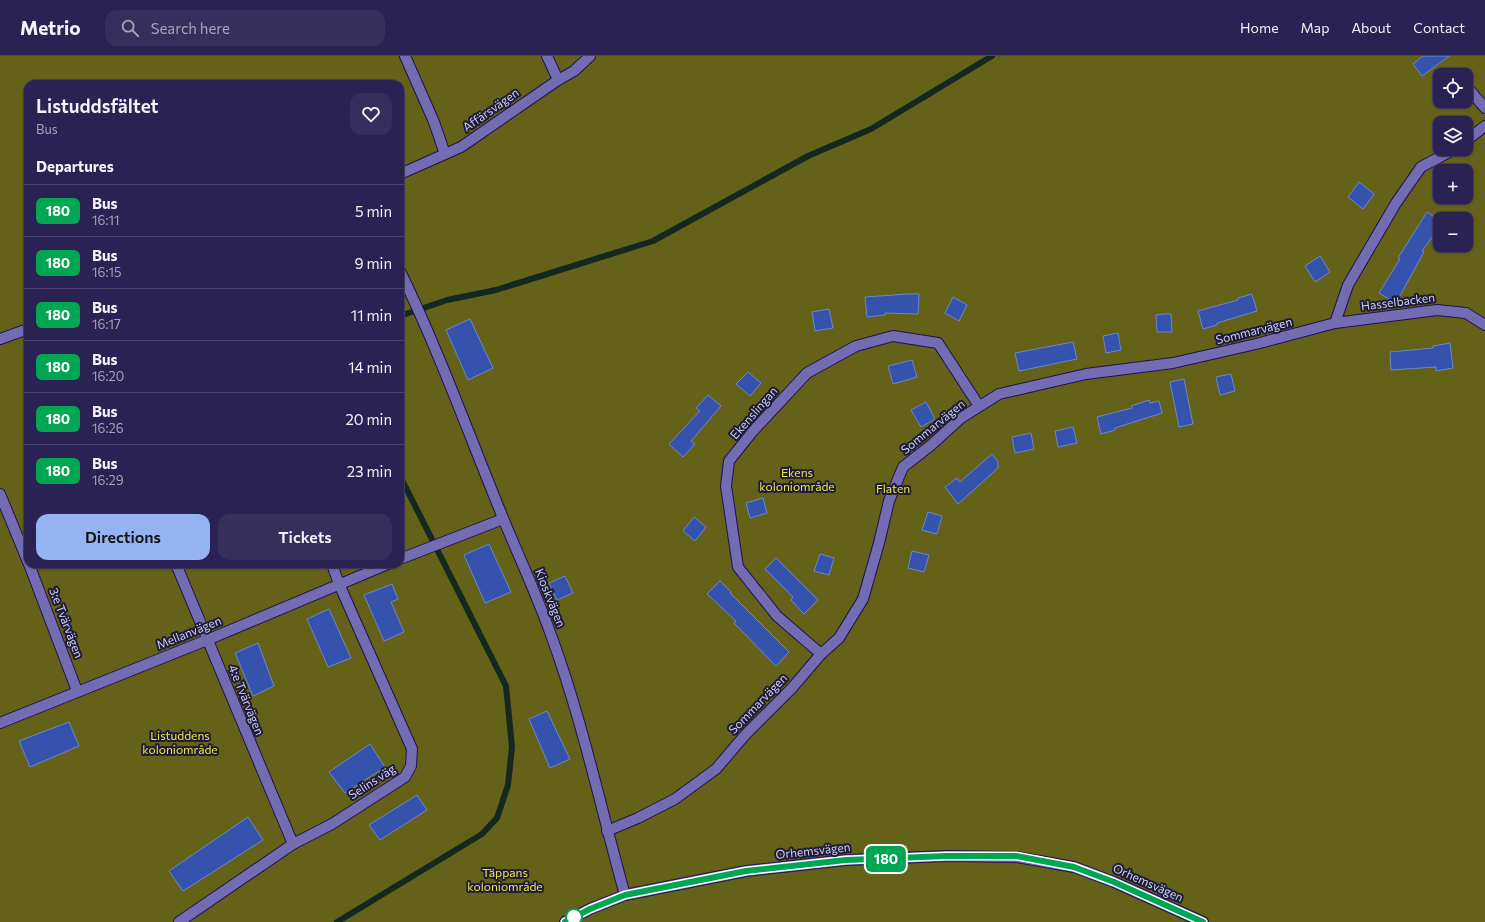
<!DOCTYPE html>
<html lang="en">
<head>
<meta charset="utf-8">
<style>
	:root { --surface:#2a2252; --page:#362f5c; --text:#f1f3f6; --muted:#a5a4b8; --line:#463f69; --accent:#95b2f1 }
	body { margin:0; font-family:Commissioner,sans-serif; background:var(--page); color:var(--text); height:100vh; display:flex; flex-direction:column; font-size:15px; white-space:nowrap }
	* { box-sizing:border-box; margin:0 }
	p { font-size:13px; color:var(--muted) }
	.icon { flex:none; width:22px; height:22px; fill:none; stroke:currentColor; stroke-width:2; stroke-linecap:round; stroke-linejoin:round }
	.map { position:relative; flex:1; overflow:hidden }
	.details { position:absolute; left:24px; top:24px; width:380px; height:488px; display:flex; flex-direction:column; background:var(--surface); border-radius:12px; box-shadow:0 1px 3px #0004,0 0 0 1px var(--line) }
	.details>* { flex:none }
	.badge { padding:0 8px; border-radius:6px; font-size:14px; line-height:26px }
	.controls { position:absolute; left:1433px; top:12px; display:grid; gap:8px }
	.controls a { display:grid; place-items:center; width:40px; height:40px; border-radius:8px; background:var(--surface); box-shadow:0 1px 3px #0004,0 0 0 1px var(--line); font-size:20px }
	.map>.badge { position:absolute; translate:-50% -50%; box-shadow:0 0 0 2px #fff }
	h2 { padding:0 12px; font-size:15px; line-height:36px }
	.round { display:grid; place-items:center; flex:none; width:42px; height:42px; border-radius:12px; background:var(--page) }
	.summary { display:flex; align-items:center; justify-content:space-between; height:68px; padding:0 12px }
	h1 { font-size:19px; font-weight:600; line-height:30px }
	.button { display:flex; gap:8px; margin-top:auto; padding:8px 12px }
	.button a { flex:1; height:46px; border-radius:12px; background:var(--accent); color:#111; font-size:16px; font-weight:600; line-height:46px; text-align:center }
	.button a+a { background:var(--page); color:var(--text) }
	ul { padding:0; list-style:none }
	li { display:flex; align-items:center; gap:12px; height:52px; padding:0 12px; border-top:1px solid var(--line) }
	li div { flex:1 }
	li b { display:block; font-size:15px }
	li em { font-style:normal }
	li .badge { min-width:44px; font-weight:700; text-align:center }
	header { display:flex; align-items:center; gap:24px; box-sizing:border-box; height:56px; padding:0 20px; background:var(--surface); border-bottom:1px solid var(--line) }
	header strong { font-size:19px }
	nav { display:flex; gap:22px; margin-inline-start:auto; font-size:14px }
	.search { width:280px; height:36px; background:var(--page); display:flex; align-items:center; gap:10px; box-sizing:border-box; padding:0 14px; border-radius:12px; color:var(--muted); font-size:15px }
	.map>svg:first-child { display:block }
	.green { fill:#646118; fill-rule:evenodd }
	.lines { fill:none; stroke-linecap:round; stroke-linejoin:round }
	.stream { stroke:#142820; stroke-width:6 }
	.building { fill:#3553ac; stroke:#6c87cb }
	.service-casing { stroke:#211250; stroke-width:12 }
	.minor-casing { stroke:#211250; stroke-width:12 }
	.service { stroke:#736cb3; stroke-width:10 }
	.minor { stroke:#736cb3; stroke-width:10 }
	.line-casing { stroke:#fff; stroke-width:9 }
	.line { stroke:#00a651; stroke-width:6 }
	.stop-dot { fill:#fff; stroke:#00a651; stroke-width:2 }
	.labels { text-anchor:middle; stroke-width:4; stroke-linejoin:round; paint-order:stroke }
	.street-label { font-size:12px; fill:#cfcef5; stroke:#1f1c39 }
	.park-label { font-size:12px; fill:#f0e83f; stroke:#1f1c39 }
</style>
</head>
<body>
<header>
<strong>Metrio</strong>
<div class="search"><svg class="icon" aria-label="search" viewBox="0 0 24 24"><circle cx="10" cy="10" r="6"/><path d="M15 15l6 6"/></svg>Search here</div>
<nav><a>Home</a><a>Map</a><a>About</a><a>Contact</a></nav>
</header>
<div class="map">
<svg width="1485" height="866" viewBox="0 0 1485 866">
	<rect width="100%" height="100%" fill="#382e6e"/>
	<path class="green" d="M 0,0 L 1485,0 L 1485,866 L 0,866 ZM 1440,19 L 1466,19 L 1466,45 L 1440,45 ZM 28,28 L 400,28 L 400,508 L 28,508 ZM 1440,67 L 1466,67 L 1466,93 L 1440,93 ZM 1440,115 L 1466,115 L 1466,141 L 1440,141 ZM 1440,163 L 1466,163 L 1466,189 L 1440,189 Z"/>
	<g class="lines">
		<g class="stream">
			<path d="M 400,260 L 447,244 L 496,234 L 653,185 L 808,100 L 871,73 L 992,0"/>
			<path d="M 337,866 L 482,778 L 497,762 L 508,729 L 512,691 L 506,630 L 400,420"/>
		</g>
	</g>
	<g class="building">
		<path d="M 1423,0 L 1449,0 L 1422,20 L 1413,8 Z"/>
		<path d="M 1359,126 L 1374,138 L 1363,153 L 1348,141 Z"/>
		<path d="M 1427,156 L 1440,165 L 1440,170 L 1422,195 L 1424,196 L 1396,247 L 1379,237 L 1400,203 L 1398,202 Z"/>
		<path d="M 1320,200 L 1330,216 L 1315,226 L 1305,210 Z"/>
		<path d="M 908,238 L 919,238 L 918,258 L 885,257 L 885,259 L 867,261 L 865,241 Z"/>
		<path d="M 1252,238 L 1257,255 L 1217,267 L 1217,269 L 1203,273 L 1198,255 L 1238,244 L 1238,242 Z"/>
		<path d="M 953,241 L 967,249 L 959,265 L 945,257 Z"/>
		<path d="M 829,253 L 833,272 L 815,275 L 812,256 Z"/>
		<path d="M 1164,258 L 1171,258 L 1172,276 L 1157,276 L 1156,259 Z"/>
		<path d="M 470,263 L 493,312 L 468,324 L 446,274 Z"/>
		<path d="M 1118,277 L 1121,294 L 1106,297 L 1103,280 Z"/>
		<path d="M 1073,286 L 1077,303 L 1019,315 L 1015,297 Z"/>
		<path d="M 1450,287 L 1453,312 L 1436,315 L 1436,311 L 1391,314 L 1390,296 L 1433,292 L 1433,290 Z"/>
		<path d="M 912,304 L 917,321 L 893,328 L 888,310 Z"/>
		<path d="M 748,316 L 761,327 L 750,340 L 736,328 Z"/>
		<path d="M 1231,318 L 1235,335 L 1220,339 L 1216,321 Z"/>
		<path d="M 1184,323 L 1193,368 L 1179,371 L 1170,326 Z"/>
		<path d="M 708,339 L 721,350 L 691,385 L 695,388 L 683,401 L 669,388 L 700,355 L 696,352 Z"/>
		<path d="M 1149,344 L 1150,347 L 1159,345 L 1162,357 L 1115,372 L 1115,374 L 1101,378 L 1097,361 L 1132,352 L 1131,350 Z"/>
		<path d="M 926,346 L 935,363 L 921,371 L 911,354 Z"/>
		<path d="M 1073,371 L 1077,387 L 1058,391 L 1055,375 Z"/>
		<path d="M 1031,377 L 1034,393 L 1015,397 L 1012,381 Z"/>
		<path d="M 992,398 L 998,406 L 998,412 L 958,448 L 945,431 L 957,422 L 960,426 Z"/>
		<path d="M 763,442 L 767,457 L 750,462 L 746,447 Z"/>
		<path d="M 928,456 L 942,460 L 937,478 L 922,474 Z"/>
		<path d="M 694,461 L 706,471 L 695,485 L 683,475 Z"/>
		<path d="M 489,488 L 511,536 L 485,547 L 464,499 Z"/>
		<path d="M 912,495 L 929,499 L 924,516 L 908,512 Z"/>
		<path d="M 820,498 L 834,502 L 829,519 L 814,515 Z"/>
		<path d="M 776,502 L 818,544 L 804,558 L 791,544 L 793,541 L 765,513 Z"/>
		<path d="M 565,520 L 573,537 L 557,544 L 549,527 Z"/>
		<path d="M 720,525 L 731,536 L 730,537 L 789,596 L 776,610 L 734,567 L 736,565 L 707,538 Z"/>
		<path d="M 392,528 L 398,543 L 391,546 L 404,576 L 384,585 L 364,539 Z"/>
		<path d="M 329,553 L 351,602 L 328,611 L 307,563 Z"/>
		<path d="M 258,587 L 274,630 L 253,640 L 235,597 Z"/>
		<path d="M 547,655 L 570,703 L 550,712 L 529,663 Z"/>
		<path d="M 69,666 L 79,690 L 30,711 L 19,685 Z"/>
		<path d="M 370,688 L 385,711 L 345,737 L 329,716 Z"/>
		<path d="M 417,739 L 427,754 L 380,784 L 369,769 Z"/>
		<path d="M 248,761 L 263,784 L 183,835 L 169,815 Z"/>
	</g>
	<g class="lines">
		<defs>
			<g id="service">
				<path d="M 405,0 L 434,66 L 445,98"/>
				<path d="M 547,0 L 558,24"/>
				<path d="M 1466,30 L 1485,52"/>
				<path d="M 1466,85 L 1485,70"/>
				<path d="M 400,118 L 461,91 L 558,24 L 574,15 L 590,0"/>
				<path d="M 400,215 C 439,295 469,379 503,462 C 519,501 537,539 551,579 C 582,663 601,753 625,839"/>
				<path d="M 1335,267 L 1437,254 L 1466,257 L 1485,269"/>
				<path d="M 0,283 L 28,273"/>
				<path d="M 0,438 L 28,506"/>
				<path d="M 400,503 L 503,463"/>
				<path d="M 29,508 L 77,635"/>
				<path d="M 176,508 L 293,788"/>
				<path d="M 821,598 L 777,560 L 738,511 L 726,430 L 729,405 L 753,375 L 807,317 L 856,290 L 893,280 L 938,287 L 979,350"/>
				<path d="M 0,667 L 207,584 L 388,508"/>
				<path d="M 607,775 L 638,762 L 675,743 L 716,713 L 745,679 L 792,632 L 821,598 L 839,582 L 863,543 L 879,487 L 889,445 L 903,411 L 930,390 L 961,362 L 999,338 L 1086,318 L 1173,307 L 1256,288 L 1335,267 L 1348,229 L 1396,147 L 1421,111 L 1455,93"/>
				<path d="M 179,866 L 293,788 L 332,768 L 405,721 L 411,710 L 412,693 L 339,528 L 332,508"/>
			</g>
			<path id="minor" d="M 565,866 L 590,853 L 625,839 L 746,815 L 846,804 L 947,800 L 1016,801 L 1074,811 L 1114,826 L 1203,866"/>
		</defs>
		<use href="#service" class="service-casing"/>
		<use href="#minor" class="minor-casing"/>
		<use href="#service" class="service"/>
		<use href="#minor" class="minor"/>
	</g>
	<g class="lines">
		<defs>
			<path id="line" d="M 565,866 L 590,853 L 625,839 L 746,815 L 846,804 L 947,800 L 1016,800 L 1074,811 L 1114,826 L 1203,866"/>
		</defs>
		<use href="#line" class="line-casing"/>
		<use href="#line" class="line"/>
	</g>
	<circle class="stop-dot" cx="574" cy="861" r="8"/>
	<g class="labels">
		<g class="street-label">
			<text transform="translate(491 54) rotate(-35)" y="4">Affärsvägen</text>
			<text transform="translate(1398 246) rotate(-7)" y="4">Hasselbacken</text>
			<text transform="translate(1254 275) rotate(-14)" y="4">Sommarvägen</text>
			<text transform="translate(754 357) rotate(-49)" y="4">Ekenslingan</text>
			<text transform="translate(933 371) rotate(-39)" y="4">Sommarvägen</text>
			<text transform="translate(550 542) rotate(68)" y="4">Kioskvägen</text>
			<text transform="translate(66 567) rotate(69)" y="4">3:e Tvärvägen</text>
			<text transform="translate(189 577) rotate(-22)" y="4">Mellanvägen</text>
			<text transform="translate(246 644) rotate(68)" y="4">4:e Tvärvägen</text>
			<text transform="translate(758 648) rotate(-46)" y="4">Sommarvägen</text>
			<text transform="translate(372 726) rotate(-33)" y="4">Selins väg</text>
			<text transform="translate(813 795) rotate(-6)" y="4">Orhemsvägen</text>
			<text transform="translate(1148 827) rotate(24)" y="4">Orhemsvägen</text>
		</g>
		<g class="park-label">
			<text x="797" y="421">Ekens<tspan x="797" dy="14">koloniområde</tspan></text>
			<text x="893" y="437">Flaten</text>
			<text x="180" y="684">Listuddens<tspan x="180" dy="14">koloniområde</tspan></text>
			<text x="505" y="821">Täppans<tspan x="505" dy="14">koloniområde</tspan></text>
		</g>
	</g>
</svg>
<div class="controls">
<a><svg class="icon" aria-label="locate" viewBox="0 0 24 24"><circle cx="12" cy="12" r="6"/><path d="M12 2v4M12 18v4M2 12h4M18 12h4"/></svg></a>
<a><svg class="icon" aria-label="layers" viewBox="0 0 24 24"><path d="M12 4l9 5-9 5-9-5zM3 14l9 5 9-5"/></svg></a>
<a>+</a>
<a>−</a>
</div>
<b class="badge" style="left:886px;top:803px;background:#00a651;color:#fff">180</b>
<section class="details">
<div class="summary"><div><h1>Listuddsfältet</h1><p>Bus</p></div><a class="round"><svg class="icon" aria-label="heart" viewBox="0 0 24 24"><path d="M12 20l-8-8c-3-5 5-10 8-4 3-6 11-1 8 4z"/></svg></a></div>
<h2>Departures</h2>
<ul>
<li><span class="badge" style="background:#00a651;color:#fff">180</span><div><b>Bus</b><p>16:11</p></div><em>5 min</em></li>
<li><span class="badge" style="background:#00a651;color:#fff">180</span><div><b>Bus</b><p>16:15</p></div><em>9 min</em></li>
<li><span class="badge" style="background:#00a651;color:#fff">180</span><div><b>Bus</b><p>16:17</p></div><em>11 min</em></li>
<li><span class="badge" style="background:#00a651;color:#fff">180</span><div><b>Bus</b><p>16:20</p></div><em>14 min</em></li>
<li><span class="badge" style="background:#00a651;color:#fff">180</span><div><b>Bus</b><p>16:26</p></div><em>20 min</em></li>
<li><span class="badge" style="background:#00a651;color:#fff">180</span><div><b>Bus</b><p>16:29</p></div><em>23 min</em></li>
</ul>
<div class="button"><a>Directions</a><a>Tickets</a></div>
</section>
</div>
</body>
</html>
